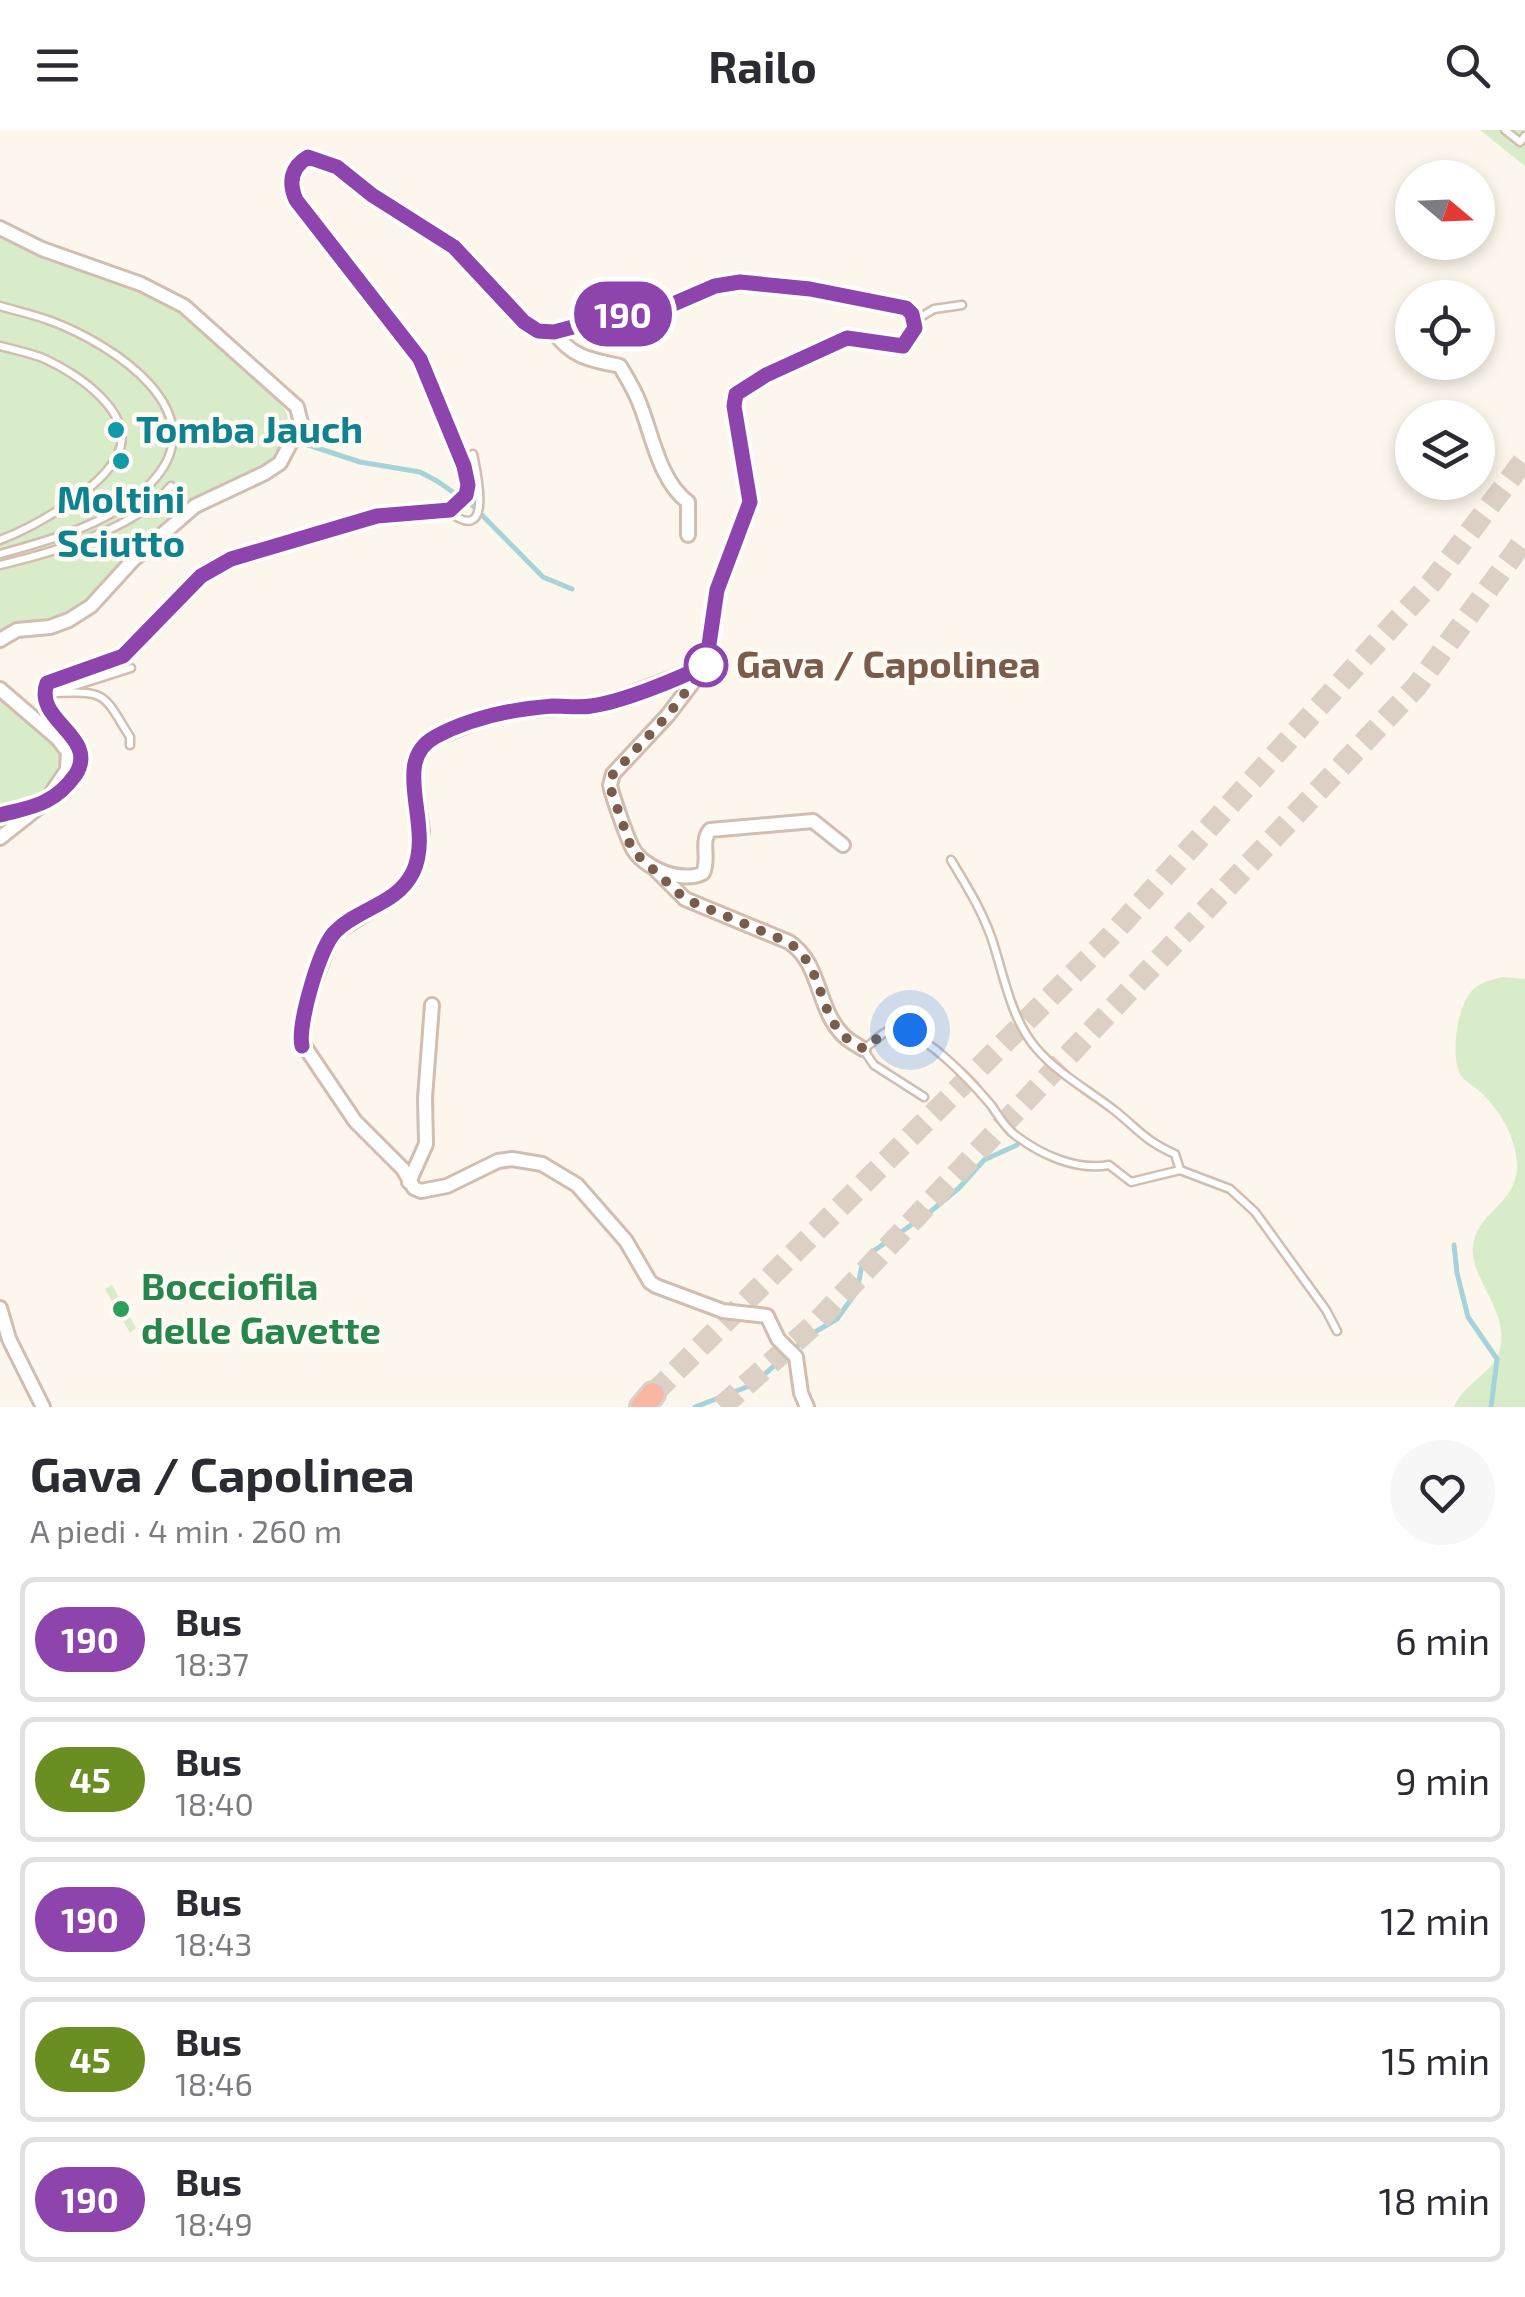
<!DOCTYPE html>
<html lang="it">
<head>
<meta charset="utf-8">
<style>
	:root { --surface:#fff; --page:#f7f7f7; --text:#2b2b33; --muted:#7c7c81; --line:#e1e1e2 }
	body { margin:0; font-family:"Exo 2",sans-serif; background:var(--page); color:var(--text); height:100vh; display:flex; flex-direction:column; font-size:38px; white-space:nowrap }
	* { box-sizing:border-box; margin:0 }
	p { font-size:32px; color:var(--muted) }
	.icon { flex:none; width:55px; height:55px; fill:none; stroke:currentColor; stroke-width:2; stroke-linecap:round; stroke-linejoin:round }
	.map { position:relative; height:1277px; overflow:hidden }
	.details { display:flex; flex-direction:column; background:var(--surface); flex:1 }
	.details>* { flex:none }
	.badge { padding:0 20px; border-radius:32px; font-size:35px; line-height:65px }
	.needle { width:65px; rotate:109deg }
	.controls { position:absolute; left:1395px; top:30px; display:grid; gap:20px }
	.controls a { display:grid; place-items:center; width:100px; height:100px; border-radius:50%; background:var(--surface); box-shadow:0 5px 15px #0003; font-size:50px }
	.you { position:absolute; width:50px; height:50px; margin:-25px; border:8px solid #fff; border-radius:50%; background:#1a73e8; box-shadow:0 0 0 15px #1a73e833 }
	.map>.badge { position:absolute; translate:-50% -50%; box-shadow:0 0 0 5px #fff }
	.round { display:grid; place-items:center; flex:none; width:105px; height:105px; border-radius:52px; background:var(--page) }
	.headline { display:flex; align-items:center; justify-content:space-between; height:170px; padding:0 30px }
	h1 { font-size:48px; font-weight:700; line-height:75px }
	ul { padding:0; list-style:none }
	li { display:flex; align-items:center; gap:30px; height:125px; margin:0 20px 15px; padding:0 10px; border:5px solid var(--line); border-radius:15px }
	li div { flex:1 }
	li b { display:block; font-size:38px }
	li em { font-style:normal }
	li .badge { min-width:110px; font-weight:700; text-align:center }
	header { display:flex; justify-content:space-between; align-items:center; height:130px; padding:0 30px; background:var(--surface); font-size:45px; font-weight:700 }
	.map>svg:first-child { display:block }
	.green { fill:#d8ecc9 }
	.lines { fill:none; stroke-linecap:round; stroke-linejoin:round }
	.stream { stroke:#a5d3da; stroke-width:5 }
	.highway-tunnel { stroke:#dcd0c4; stroke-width:22; stroke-dasharray:22 11; stroke-linecap:butt }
	.lane-casing { stroke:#d1beb0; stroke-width:11 }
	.street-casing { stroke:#d1beb0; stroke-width:18 }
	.highway-casing { stroke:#dad1cd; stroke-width:28 }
	.lane { stroke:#fff; stroke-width:6 }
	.street { stroke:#fff; stroke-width:12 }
	.highway { stroke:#f7b7a3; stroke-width:22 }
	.line-casing { stroke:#fff; stroke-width:22 }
	.line { stroke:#8e44ad; stroke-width:15 }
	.walk { stroke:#7a5c4d; stroke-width:10; stroke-dasharray:0 18 }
	.culture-dot { fill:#0f9aa8; stroke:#fffaf3; stroke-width:4 }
	.stop-dot { fill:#fff; stroke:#8e44ad; stroke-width:5 }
	.leisure-dot { fill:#2e9e5b; stroke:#fffaf3; stroke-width:4 }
	.labels { text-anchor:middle; stroke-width:9; stroke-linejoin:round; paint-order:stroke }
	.culture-label { font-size:38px; font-weight:bold; fill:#0d838f; stroke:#fffaf3; text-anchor:start }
	.stop-label { font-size:38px; font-weight:bold; fill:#7a5c4d; stroke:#fffaf3; text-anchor:start }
	.leisure-label { font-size:38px; font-weight:bold; fill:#27864d; stroke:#fffaf3; text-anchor:start }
</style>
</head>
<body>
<header><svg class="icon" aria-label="menu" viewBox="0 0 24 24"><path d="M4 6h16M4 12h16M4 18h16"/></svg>Railo<svg class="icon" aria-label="search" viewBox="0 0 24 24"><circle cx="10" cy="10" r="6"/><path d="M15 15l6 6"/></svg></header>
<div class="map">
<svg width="1525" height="1277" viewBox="0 0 1525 1277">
	<rect width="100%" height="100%" fill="#fdf6ec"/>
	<g class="green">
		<path d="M 1480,0 L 1525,0 L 1525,36 Z"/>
		<path d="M 0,103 C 56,130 121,145 174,178 C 202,196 226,220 250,242 C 273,264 301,282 283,316 C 265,350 206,358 175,382 C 138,409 116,453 79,479 C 56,495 26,499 0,506 Z"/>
		<path d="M 0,564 L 61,622 C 53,665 40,670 0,681 Z"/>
		<path d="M 1504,847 L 1525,849 L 1525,1277 L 1454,1277 C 1464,1252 1494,1244 1500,1219 C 1510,1178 1464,1144 1474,1110 C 1482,1081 1515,1072 1517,1039 C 1518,1009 1499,978 1477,959 C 1471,954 1464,951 1460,944 C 1450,924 1457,872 1475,858 C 1484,851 1494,849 1504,847 Z"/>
		<path d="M 112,1155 L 136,1198 L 130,1203 L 105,1159 Z"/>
	</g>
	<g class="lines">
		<g class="stream">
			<path d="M 299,312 L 360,332 L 420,342 L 437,351 L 473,376 L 543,447 L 572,459"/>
			<path d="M 1454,1115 L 1457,1143 L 1468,1187 L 1497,1229 L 1491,1277"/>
			<path d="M 695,1277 L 752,1255 L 810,1205 L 837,1189 L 857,1161 L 862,1135 L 872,1122 L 930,1082 L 959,1058 L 984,1030 L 1017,1015"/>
		</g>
		<g class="highway-tunnel">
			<path d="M 653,1264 L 1107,810 L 1432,452 L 1525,329"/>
			<path d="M 721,1277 L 815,1194 L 1416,557 L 1525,409"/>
		</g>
		<defs>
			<g id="lane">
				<path d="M 1505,0 L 1520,12 L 1525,6"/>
				<path d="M 0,176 C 17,181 35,185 51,191 C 112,214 219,282 151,353 C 114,393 51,410 0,424"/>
				<path d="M 914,191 L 934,179 L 962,175"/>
				<path d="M 0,216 C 15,220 31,223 45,229 C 76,243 137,283 118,324 C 102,359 34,397 0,410"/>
				<path d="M 448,381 C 494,417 477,344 473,324"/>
				<path d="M 0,435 C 54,422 134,400 171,356"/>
				<path d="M 62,560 L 131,538"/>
				<path d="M 56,563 C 108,561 103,564 130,607 L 130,615"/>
				<path d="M 951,730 C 968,758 986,787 995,819 C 1005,852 1013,891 1036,918 C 1057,943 1088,960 1114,980 C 1138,999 1145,1011 1175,1024 L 1180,1040"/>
				<path d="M 924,967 L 874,935 L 863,919 C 871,915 880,904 888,901 C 916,890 974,955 991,975 C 998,985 1005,998 1015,1005 C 1041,1025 1077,1041 1109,1035 L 1131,1052 L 1180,1040 L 1230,1059 L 1255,1082 L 1326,1180 L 1337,1201"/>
			</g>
			<g id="street">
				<path d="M 0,98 L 42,119 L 141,154 L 184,176 L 297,277 L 301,293 L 280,333 L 265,343 L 195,376 L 133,430 L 91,476 L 69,490 L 50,497 L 17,500 L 0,510"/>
				<path d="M 554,202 C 572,228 592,230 620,236 C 627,248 634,259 639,272 C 652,303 659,351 688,372 L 688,405"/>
				<path d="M 704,536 L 604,574 L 497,583 L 427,612 L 414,630 L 413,644 L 422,701 L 415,739 L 398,763 L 332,805 L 305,877 L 301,911 L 355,991 L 403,1039 L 414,1058 L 421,1061 L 447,1056 L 498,1031 L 512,1029 L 542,1034 L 577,1055 L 626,1111 L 650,1152 L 656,1156 L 723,1181 L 767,1186 L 778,1209 L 796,1227 L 801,1263 L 807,1277"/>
				<path d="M 0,559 L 58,609 L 68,622 L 67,640 L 52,662"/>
				<path d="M 0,685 C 15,681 33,678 46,671 C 58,665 69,655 76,644 C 99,606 32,590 47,553 L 123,526 L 201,446 L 231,429 L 377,386 L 451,379 L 466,365 L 468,355 L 465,336 L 420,229 L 296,70 L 291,60 L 292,43 L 308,27 L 337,37 L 372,65 L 453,117 L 525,192 L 538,201 L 554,202 L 631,182 L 658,180 L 715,156 L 740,152 L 810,159 L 895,176 L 912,183 L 915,199 L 903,215 L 847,208 L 766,245 L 736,264 L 734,275 L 750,372 L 717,460 L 706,535 L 668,585 L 613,644 L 610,655 C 613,668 626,705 632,717 C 642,738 682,754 703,743 C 710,728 700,712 710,700 L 813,691 L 843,715"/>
				<path d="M 0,708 L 39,677"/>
				<path d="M 657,741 L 685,769 L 789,812 C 822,834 816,879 844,906 C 849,911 857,915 863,919"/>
				<path d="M 409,1052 L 426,1014 L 425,968 L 432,875"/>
				<path d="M 0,1178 L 9,1209 L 43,1277"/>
			</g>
			<path id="highway" d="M 642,1277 L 653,1264"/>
		</defs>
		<use href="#lane" class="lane-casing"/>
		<use href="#street" class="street-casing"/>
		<use href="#highway" class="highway-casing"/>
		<use href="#lane" class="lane"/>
		<use href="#street" class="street"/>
		<use href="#highway" class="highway"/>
	</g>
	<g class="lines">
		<defs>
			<path id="line" d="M 0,685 C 15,681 33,678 46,671 C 58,665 69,654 76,644 C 99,606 33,591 47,553 L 123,526 L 201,446 L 231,429 L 377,386 L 450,380 L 466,365 L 468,355 L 464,336 L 420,229 L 296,70 C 288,52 291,37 308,27 L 337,37 L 372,65 L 454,117 L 524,192 L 538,201 L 554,202 L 630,182 L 664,178 L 715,156 L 740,152 L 810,159 L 906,178 L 912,184 L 915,198 L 903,216 L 847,208 L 766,245 L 736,264 L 734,276 L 750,372 L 717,460 L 706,535 C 678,549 622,572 591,576 C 579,578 565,576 553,576 C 512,579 472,587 435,607 C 389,632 435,696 413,742 C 397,775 360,777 336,801 C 320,815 297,896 302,916"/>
		</defs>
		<use href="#line" class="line-casing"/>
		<use href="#line" class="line"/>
		<path class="walk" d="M 706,535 L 668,585 L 613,644 L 610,655 L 612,663 L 632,720 L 685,769 L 788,812 C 824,836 817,880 844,906 C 849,911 857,915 864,919 L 888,900 L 910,900"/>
	</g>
	<g class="culture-dot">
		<circle cx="116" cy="300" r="10"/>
		<circle cx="121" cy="331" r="10"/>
	</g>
	<circle class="stop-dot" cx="706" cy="535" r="20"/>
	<circle class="leisure-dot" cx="121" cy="1179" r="10"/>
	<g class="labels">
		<g class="culture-label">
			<text x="136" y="313">Tomba Jauch</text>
			<text x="121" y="383" text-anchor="middle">Moltini<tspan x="121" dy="44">Sciutto</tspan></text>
		</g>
		<g class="stop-label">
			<text x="736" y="548">Gava / Capolinea</text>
		</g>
		<g class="leisure-label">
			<text x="141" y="1170">Bocciofila<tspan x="141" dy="44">delle Gavette</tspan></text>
		</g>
	</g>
</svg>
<div class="controls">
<a><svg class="needle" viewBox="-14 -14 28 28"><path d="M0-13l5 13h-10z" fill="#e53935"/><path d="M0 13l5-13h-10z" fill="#7c7c81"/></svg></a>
<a><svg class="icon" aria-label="locate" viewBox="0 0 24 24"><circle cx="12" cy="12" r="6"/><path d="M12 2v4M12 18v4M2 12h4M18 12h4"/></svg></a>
<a><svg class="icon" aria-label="layers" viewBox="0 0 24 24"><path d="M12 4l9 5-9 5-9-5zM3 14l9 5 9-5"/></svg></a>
</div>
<div class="you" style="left:910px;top:900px"></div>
<b class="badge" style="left:623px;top:184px;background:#8e44ad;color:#fff">190</b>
</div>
<section class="details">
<div class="headline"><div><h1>Gava / Capolinea</h1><p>A piedi · 4 min · 260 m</p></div><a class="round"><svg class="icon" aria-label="heart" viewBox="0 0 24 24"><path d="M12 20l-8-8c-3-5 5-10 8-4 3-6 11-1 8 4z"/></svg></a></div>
<ul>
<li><span class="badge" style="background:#8e44ad;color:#fff">190</span><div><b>Bus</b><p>18:37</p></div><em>6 min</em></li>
<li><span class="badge" style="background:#6b8e23;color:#fff">45</span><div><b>Bus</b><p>18:40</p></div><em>9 min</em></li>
<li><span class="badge" style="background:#8e44ad;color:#fff">190</span><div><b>Bus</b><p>18:43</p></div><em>12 min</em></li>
<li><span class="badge" style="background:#6b8e23;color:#fff">45</span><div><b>Bus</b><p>18:46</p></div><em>15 min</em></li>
<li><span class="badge" style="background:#8e44ad;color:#fff">190</span><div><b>Bus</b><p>18:49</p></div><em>18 min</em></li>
</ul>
</section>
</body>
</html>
